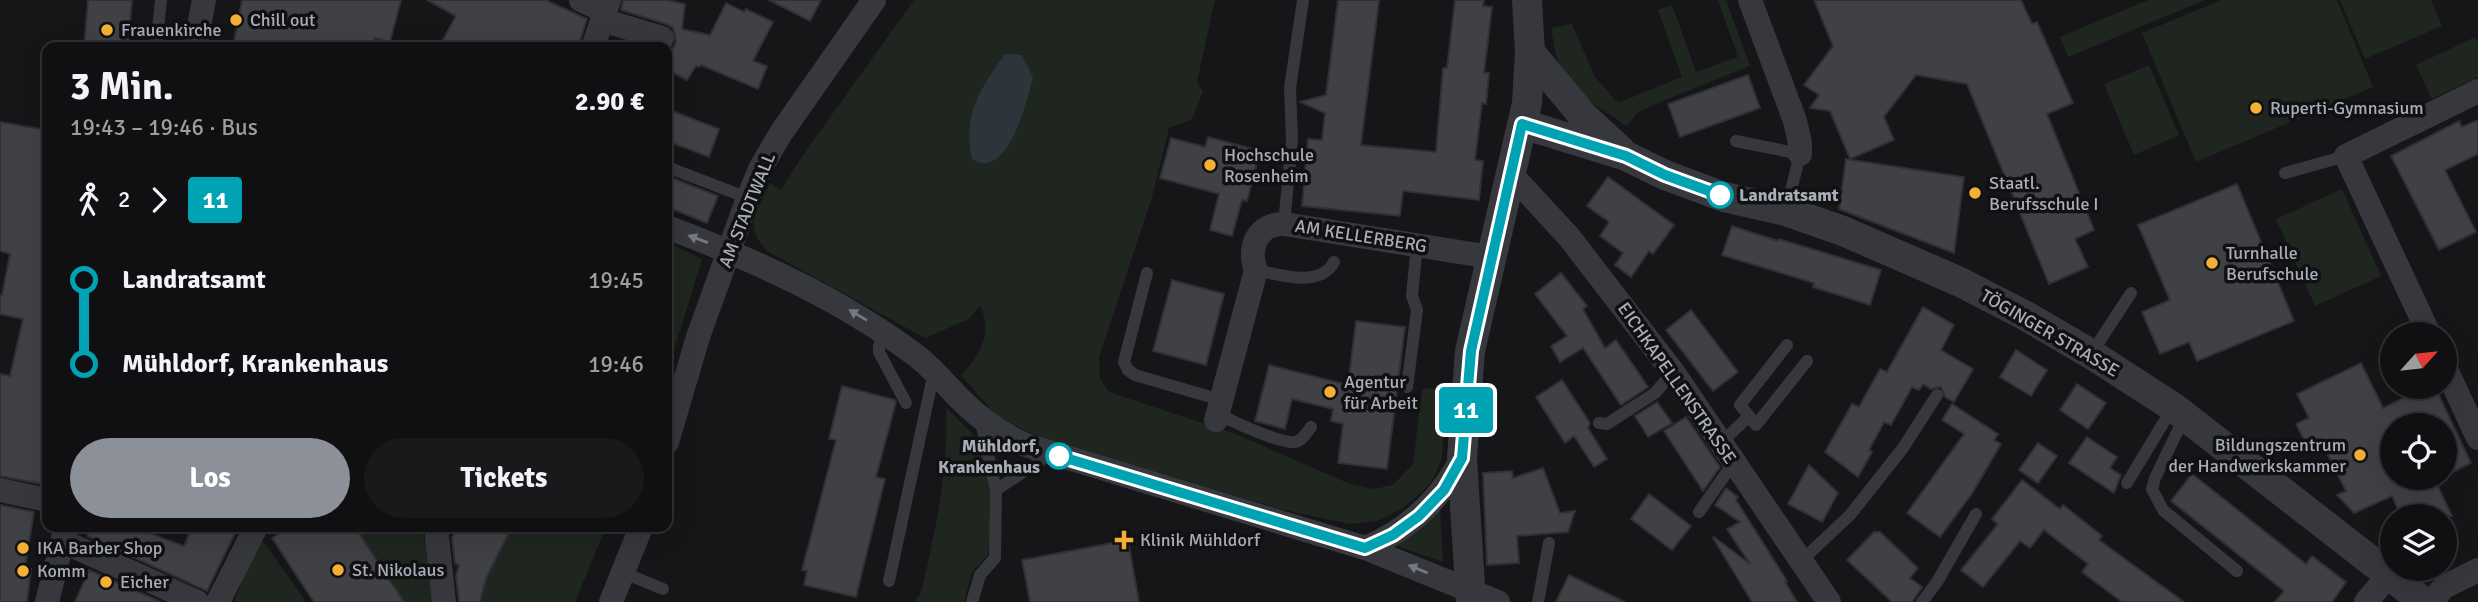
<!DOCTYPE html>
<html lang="de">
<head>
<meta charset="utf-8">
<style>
	:root { --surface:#101012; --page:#19191b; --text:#f1f3f6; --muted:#9c9d9f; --line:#303032; --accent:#8c9099 }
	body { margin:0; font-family:Signika,sans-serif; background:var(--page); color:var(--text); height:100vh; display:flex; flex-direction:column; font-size:26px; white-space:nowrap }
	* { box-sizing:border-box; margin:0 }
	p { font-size:23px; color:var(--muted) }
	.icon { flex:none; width:38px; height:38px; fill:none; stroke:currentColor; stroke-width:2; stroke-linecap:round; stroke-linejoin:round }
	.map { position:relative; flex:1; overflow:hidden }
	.panel { position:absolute; left:42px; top:42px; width:630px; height:490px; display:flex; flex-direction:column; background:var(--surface); border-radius:14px; box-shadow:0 7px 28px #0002,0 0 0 2px var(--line) }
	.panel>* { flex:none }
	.badge { padding:0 14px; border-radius:5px; font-size:24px; line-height:46px }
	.needle { width:46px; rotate:63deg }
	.fabs { position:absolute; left:2380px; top:322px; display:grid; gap:14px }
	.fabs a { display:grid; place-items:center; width:77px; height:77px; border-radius:50%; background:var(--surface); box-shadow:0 7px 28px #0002,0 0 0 2px var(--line); font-size:35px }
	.map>.badge { position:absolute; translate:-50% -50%; box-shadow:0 0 0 4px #fff }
	.legs { display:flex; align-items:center; gap:10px; height:77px; padding:0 28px; font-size:23px }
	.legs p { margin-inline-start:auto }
	.headline { display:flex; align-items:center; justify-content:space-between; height:119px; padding:0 28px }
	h1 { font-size:38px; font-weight:700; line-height:52px }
	.primary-button { display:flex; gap:14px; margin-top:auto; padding:14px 28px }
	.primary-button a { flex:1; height:80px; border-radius:42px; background:var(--accent); color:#fff; font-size:28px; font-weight:700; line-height:80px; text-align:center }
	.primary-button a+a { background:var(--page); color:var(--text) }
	ul { padding:0 28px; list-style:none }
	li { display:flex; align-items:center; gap:24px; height:84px; font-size:26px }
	li i { display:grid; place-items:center; width:10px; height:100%; margin:0 9px; background:currentColor }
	li i::after { content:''; width:18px; height:18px; margin:-9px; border:5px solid; border-radius:50%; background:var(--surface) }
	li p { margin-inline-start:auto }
	li:first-child i { background:linear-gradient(#0000 50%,currentColor 0) }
	li:last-child i { background:linear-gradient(currentColor 50%,#0000 0) }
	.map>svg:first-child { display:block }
	.green { fill:#1e261f }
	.water { fill:#2c353c }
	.building { fill:#404145; stroke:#303034; stroke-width:2 }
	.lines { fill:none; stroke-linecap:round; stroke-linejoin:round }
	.service { stroke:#37383d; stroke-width:12 }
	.minor { stroke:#37383d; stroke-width:24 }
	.tertiary { stroke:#37383d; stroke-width:30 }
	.oneway { fill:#757881 }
	.line-1-casing { stroke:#fff; stroke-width:16 }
	.line-1 { stroke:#00a3b4; stroke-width:10 }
	.poi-dot { fill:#f2b134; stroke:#111113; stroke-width:2.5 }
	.stop-1-dot { fill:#fff; stroke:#00a3b4; stroke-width:3.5 }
	.labels { text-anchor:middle; stroke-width:7; stroke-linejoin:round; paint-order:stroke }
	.poi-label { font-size:18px; fill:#a8adb8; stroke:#111113; text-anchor:start }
	.stop-label { font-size:18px; font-weight:bold; fill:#a8adb8; stroke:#111113; text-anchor:start }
	.street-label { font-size:18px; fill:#a8adb8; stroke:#111113 }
</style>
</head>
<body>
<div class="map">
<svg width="2478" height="602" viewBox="0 0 2478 602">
	<rect width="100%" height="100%" fill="#161618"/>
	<g class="green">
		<path d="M 914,0 L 1215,0 L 1197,82 L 1203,92 L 1192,119 L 1169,128 L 1152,197 L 1099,357 L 1100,378 L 1109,392 L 1236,434 L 1350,484 L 1373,489 L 1393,485 L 1413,464 L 1422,390 L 1427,388 L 1443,391 L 1446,394 L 1442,458 L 1433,479 L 1421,493 L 1401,509 L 1377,521 L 1349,524 L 1280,509 L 1075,448 L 1028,432 L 996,415 L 961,375 C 981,354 993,333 980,305 L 969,319 L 925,338 L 767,251 C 743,224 756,212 770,183 L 781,190 L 803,155 Z"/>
		<path d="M 1718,0 L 1726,0 L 1750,66 L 1658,103 L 1637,113 L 1627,126 C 1601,108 1569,92 1558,61 C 1554,51 1553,38 1551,28 L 1572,24 L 1595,77 L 1618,103 L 1682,77 L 1658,10 L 1672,5 L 1696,72 L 1738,57 Z"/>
		<path d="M 2148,0 L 2205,0 L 2068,57 L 2060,37 Z"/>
		<path d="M 2221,0 L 2337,0 L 2373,87 L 2196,162 L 2142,33 Z"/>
		<path d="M 2340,0 L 2431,0 L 2442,26 L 2365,59 Z"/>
		<path d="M 2475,37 L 2478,43 L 2478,77 L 2432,99 L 2416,65 Z"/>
		<path d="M 2149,65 L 2179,135 L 2134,155 L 2104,84 Z"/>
		<path d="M 2342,189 L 2381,276 L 2315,306 L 2276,219 Z"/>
		<path d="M 667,242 L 702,259 L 667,373 Z"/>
		<path d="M 946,407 L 991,453 L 994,486 L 988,555 L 972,572 L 964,602 L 914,602 L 921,593 C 935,532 949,469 946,407 Z"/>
		<path d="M 1440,509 L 1443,562 L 1394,545 Z"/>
		<path d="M 355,527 L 422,527 L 437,602 L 404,602 Z"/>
		<path d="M 512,527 L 606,527 L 575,602 L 480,602 L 486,578 Z"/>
		<path d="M 258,542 L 264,542 L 306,602 L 234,602 Z"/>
	</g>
	<path class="water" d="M 1005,54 L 1022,55 L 1033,77 C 1027,101 1008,182 972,159 C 962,116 981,87 1005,54 Z"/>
	<g class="building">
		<path d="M 88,0 L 132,0 L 128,47 L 84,47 Z"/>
		<path d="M 242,0 L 401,0 L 390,42 L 375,38 L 373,47 L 233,47 Z"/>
		<path d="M 427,0 L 546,0 L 587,19 L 578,47 L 439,47 L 456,16 Z"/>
		<path d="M 623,0 L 667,0 L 685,4 L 682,29 L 710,35 L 726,3 L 744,12 L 746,9 L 773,22 L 753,61 L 767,66 L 758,89 L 701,65 L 699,67 L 696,66 L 687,80 L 667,70 L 667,61 L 676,42 L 673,28 L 666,24 L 621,10 Z"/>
		<path d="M 769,0 L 821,0 L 810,21 Z"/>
		<path d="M 1338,0 L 1379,0 L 1361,145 L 1436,152 L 1443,68 L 1447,68 L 1455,0 L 1484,0 L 1483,6 L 1492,7 L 1484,73 L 1489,73 L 1486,104 L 1482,103 L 1475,160 L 1483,161 L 1479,200 L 1403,191 L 1400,216 L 1302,206 L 1308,139 L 1322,140 L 1325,113 L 1300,102 L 1326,95 Z"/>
		<path d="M 1814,0 L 2021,0 L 2032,24 L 2037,22 L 2073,103 L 2047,114 L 2094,230 L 2075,239 L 2088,267 L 2049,284 L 1967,84 L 1916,75 L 1884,117 L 1894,140 L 1850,159 L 1830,111 L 1810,108 L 1819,95 L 1804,85 L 1833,46 Z"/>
		<path d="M 1748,75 L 1760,108 L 1680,137 L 1668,104 Z"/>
		<path d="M 667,109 L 719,129 L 709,157 L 667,141 Z"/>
		<path d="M 2478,120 L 2478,154 L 2445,170 L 2476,232 L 2439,250 L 2391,156 L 2459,121 L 2462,127 Z"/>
		<path d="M 0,122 L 47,130 L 47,485 L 0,476 L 0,374 L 10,376 L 23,319 L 0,314 L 0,295 L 2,295 L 10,254 L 0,251 Z"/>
		<path d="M 1208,137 L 1260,151 L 1247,201 L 1242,200 L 1232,236 L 1210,230 L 1219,194 L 1160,178 L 1171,138 L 1205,147 Z"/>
		<path d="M 1846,159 L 1964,177 L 1954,253 L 1839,209 Z"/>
		<path d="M 667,176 L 718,196 L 707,223 L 667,207 Z"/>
		<path d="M 1608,177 L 1674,225 L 1653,254 L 1649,251 L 1631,277 L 1615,265 L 1623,253 L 1600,236 L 1609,222 L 1587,206 Z"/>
		<path d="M 2237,184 L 2294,321 L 2197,361 L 2189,342 L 2160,354 L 2142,312 L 2170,300 L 2138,225 Z"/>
		<path d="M 1732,226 L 1778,241 L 1779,239 L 1881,270 L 1870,305 L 1813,287 L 1814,283 L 1722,255 Z"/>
		<path d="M 1561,273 L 1587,306 L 1583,309 L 1605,348 L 1616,340 L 1648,387 L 1621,405 L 1583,348 L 1560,362 L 1551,346 L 1567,336 L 1535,294 Z"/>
		<path d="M 1172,280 L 1224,294 L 1206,365 L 1153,351 Z"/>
		<path d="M 1923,307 L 1954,325 L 1941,350 L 1973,369 L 1954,402 L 1945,397 L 1941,387 L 1931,389 L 1923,384 L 1919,390 L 1912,387 L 1891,425 L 1884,422 L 1869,450 L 1872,452 L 1858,477 L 1825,452 L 1852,404 L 1859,407 L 1880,369 L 1887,372 Z"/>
		<path d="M 1691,310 L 1738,372 L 1713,391 L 1666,330 Z"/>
		<path d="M 1356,321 L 1405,327 L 1387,469 L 1338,463 L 1343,424 L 1331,421 L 1333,409 L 1292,399 L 1285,429 L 1255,421 L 1269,365 L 1348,385 Z"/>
		<path d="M 2016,350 L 2047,370 L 2031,396 L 2000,377 Z"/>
		<path d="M 2361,363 L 2383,408 L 2427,387 L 2435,387 L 2471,463 L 2445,476 L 2445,425 L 2392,425 L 2392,478 L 2434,478 L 2452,516 L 2401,516 L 2392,496 L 2354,513 L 2337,495 L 2346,491 L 2321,441 L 2308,448 L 2296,424 L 2309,418 L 2297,394 Z"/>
		<path d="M 1562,380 L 1590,423 L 1588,428 L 1607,459 L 1594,467 L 1574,436 L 1565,443 L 1536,397 Z"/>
		<path d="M 2077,384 L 2106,403 L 2088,429 L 2060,410 Z"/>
		<path d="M 842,386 L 895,400 L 896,402 L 876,477 L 885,479 L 856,597 L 804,585 L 807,571 L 802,570 L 836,440 L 829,439 Z"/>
		<path d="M 1657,402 L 1672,423 L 1648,437 L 1635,416 Z"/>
		<path d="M 1952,404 L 1998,434 L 1994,440 L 2001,444 L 1973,492 L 1940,537 L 1907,513 L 1964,434 L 1942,420 Z"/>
		<path d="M 1686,417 L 1720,467 L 1703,491 L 1664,431 Z"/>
		<path d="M 2087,437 L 2117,457 L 2110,468 L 2121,475 L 2114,493 L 2069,463 Z"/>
		<path d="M 2038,443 L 2057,456 L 2038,483 L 2019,470 Z"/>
		<path d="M 1809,465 L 1838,493 L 1822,522 L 1788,504 Z"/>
		<path d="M 1543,468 L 1560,513 L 1575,511 L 1568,532 L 1517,536 L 1519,563 L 1487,565 L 1483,473 L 1512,471 L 1513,478 Z"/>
		<path d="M 2192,474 L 2306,564 L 2312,556 L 2346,582 L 2332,602 L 2275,602 L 2284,591 L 2171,501 Z"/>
		<path d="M 2022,480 L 2060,509 L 2063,505 L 2102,536 L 2099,540 L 2184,602 L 2122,602 L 2082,572 L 2088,564 L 2044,530 L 2030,548 L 2020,541 L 1983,587 L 1961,570 L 1998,524 L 1992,519 Z"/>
		<path d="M 1726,488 L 1738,497 L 1736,500 L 1787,581 L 1785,582 L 1797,602 L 1752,602 L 1713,538 L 1714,537 L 1750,564 L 1727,529 L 1740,522 L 1715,505 Z"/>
		<path d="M 1649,494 L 1691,526 L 1672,550 L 1631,519 Z"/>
		<path d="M 0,505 L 34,512 L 25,568 L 31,569 L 27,602 L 0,602 Z"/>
		<path d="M 92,527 L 148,527 L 146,532 L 184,546 L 192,527 L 238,527 L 207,591 L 87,536 Z"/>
		<path d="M 290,527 L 355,527 L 404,602 L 314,602 L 272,538 Z"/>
		<path d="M 457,527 L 512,527 L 486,578 L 480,602 L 459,602 L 456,576 L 459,565 L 455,564 L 452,538 Z"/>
		<path d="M 1874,532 L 1880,532 L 1918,568 L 1910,578 L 1922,587 L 1912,602 L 1892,602 L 1847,560 Z"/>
		<path d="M 1128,540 L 1139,602 L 1030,602 L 1022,560 Z"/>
		<path d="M 89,570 L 161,602 L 75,602 Z"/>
		<path d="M 1569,575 L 1625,602 L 1556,602 Z"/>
	</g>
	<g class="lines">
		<g class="service">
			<path d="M 156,47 L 161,0"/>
			<path d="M 1736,141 L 1800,154 L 1786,211"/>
			<path d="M 667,167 L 748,198"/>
			<path d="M 2285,173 L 2346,156"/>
			<path d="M 1284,224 L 1292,140 L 1290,88 L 1303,0"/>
			<path d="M 1256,270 C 1280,275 1320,288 1334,262"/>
			<path d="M 1147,273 L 1124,362 L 1128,370 L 1135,375 L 1221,400"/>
			<path d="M 885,333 L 879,346 L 879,352 L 906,403"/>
			<path d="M 2091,354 L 2131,293"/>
			<path d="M 1407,387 L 1417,310 L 1412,296 L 1417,245"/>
			<path d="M 1218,413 C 1230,421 1281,444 1295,442 C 1302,441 1307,432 1311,427"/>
			<path d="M 1749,416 L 1740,405 L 1787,345"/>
			<path d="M 2185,416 L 2155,478 L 2152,489 L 2163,510 L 2237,571"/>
			<path d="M 1599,423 L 1607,424 L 1655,393 L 1673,372"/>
			<path d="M 1722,442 L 1749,416 L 1756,425 L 1807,361"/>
			<path d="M 2127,483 L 2173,407"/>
			<path d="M 996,490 L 1050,454"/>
			<path d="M 1699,512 L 1734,462"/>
			<path d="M 1800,562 L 1850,515 L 1903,448 L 1937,395"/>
			<path d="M 624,573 L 663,589"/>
			<path d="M 889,581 L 934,372"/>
			<path d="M 972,602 L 980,575 L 995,558 L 996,490 L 981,422"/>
			<path d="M 1538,602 L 1549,543"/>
			<path d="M 1922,602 L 1937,582 L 1976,514"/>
		</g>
		<g class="minor">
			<path d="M 581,0 L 605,11"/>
			<path d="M 1750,0 L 1795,121 L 1800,143 L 1800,154"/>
			<path d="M 602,20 L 662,38"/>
			<path d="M 195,47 L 204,0"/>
			<path d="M 593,47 L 609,0"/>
			<path d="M 1511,174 L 1569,237 L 1673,372 L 1829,602"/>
			<path d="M 667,227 C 754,260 839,298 914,354 C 932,367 945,384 960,399 C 980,419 1001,434 1026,445 L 1365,548 L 1498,602"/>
			<path d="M 2429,334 L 2346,156 L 2478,91"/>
			<path d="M 2445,367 L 2478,438"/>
			<path d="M 1216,420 L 1256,270 C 1247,248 1258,223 1284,224 L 1491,257"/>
			<path d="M 667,442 L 698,337 L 748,198 L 760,169 L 781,133 L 874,0"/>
			<path d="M 0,490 L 47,500"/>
			<path d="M 436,527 L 444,602"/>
			<path d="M 62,541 L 197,602"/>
			<path d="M 1365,548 C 1409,530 1440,500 1462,458"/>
			<path d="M 47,602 L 66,527"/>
			<path d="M 218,602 L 256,527"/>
			<path d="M 611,602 L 641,527"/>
			<path d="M 2366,602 L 2388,576"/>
			<path d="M 2431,602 L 2444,587 L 2478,570"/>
		</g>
		<g class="tertiary">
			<path d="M 1530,52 L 1583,116 L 1621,151"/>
			<path d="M 1523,124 L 1626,156 L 1665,175 L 1724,197 L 1786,211 L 1843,231 L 1960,282 L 2026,316 L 2091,354 L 2173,407 L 2424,602"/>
			<path d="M 1471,602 L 1462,458 L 1470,351 L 1527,103 L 1530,52 L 1527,0"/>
		</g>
	</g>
	<defs><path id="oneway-solid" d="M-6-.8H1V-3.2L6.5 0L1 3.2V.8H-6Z" transform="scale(1.75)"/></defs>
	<g class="oneway">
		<use href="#oneway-solid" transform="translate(698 239) rotate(-160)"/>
		<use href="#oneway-solid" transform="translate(858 315) rotate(-149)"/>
		<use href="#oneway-solid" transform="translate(1418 569) rotate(-158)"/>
	</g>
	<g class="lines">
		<defs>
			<path id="line-1" d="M 1059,456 L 1365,548 L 1393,535 L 1419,516 L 1444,490 L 1462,458 L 1471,351 L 1522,124 L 1626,156 L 1665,175 L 1720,195"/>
		</defs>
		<use href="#line-1" class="line-1-casing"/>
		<use href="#line-1" class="line-1"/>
	</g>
	<g class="poi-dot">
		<circle cx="236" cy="20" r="7"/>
		<circle cx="107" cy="30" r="7"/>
		<circle cx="2256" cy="108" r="7"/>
		<circle cx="1210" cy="165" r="7"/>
		<circle cx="1975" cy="193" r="7"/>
		<circle cx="2212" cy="263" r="7"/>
		<circle cx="1330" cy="392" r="7"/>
		<circle cx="2360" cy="455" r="7"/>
		<path d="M1120.5 529.5h7v7h7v7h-7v7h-7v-7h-7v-7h7z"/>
		<circle cx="23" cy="548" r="7"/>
		<circle cx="338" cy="570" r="7"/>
		<circle cx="23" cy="571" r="7"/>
		<circle cx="106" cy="582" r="7"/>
	</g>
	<g class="stop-1-dot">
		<circle cx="1720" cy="195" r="12"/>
		<circle cx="1059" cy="456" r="12"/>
	</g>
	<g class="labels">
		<g class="poi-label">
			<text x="250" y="26">Chill out</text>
			<text x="121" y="36">Frauenkirche</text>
			<text x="2270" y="114">Ruperti-Gymnasium</text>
			<text x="1224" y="161">Hochschule<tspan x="1224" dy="21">Rosenheim</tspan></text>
			<text x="1989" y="189">Staatl.<tspan x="1989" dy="21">Berufsschule I</tspan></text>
			<text x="2226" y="259">Turnhalle<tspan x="2226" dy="21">Berufschule</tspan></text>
			<text x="1344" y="388">Agentur<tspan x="1344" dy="21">für Arbeit</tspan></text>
			<text x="2346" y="451" text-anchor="end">Bildungszentrum<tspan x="2346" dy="21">der Handwerkskammer</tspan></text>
			<text x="1140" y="546">Klinik Mühldorf</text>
			<text x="37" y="554">IKA Barber Shop</text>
			<text x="352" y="576">St. Nikolaus</text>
			<text x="37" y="577">Komm</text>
			<text x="120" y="588">Eicher</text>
		</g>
		<g class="stop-label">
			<text x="1739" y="201">Landratsamt</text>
			<text x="1040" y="452" text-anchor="end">Mühldorf,<tspan x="1040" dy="21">Krankenhaus</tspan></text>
		</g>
		<g class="street-label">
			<text transform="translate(747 210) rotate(-68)" y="6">AM STADTWALL</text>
			<text transform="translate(1361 236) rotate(9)" y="6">AM KELLERBERG</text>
			<text transform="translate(2050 333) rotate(30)" y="6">TÖGINGER STRASSE</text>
			<text transform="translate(1677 383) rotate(55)" y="6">EICHKAPELLENSTRASSE</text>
		</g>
	</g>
</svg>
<div class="fabs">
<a><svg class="needle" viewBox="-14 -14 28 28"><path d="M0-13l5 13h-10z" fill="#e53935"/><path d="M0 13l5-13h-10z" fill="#9c9d9f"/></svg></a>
<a><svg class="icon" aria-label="locate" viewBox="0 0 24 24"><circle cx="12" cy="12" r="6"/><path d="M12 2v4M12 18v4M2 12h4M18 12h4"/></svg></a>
<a><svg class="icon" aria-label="layers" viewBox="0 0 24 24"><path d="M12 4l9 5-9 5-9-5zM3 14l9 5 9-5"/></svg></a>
</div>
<b class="badge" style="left:1466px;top:410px;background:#00a3b4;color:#fff">11</b>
<section class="panel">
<div class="headline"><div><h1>3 Min.</h1><p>19:43 – 19:46 · Bus</p></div><b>2.90 €</b></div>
<div class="legs"><svg class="icon" aria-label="walk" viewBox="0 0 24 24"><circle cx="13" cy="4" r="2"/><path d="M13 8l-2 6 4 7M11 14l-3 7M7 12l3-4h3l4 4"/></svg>2<svg class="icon" aria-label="forward" viewBox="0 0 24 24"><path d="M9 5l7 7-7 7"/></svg><b class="badge" style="background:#00a3b4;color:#fff">11</b></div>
<ul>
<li><i style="color:#00a3b4"></i><b>Landratsamt</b><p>19:45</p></li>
<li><i style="color:#00a3b4"></i><b>Mühldorf, Krankenhaus</b><p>19:46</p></li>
</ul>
<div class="primary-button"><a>Los</a><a>Tickets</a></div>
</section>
</div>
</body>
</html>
